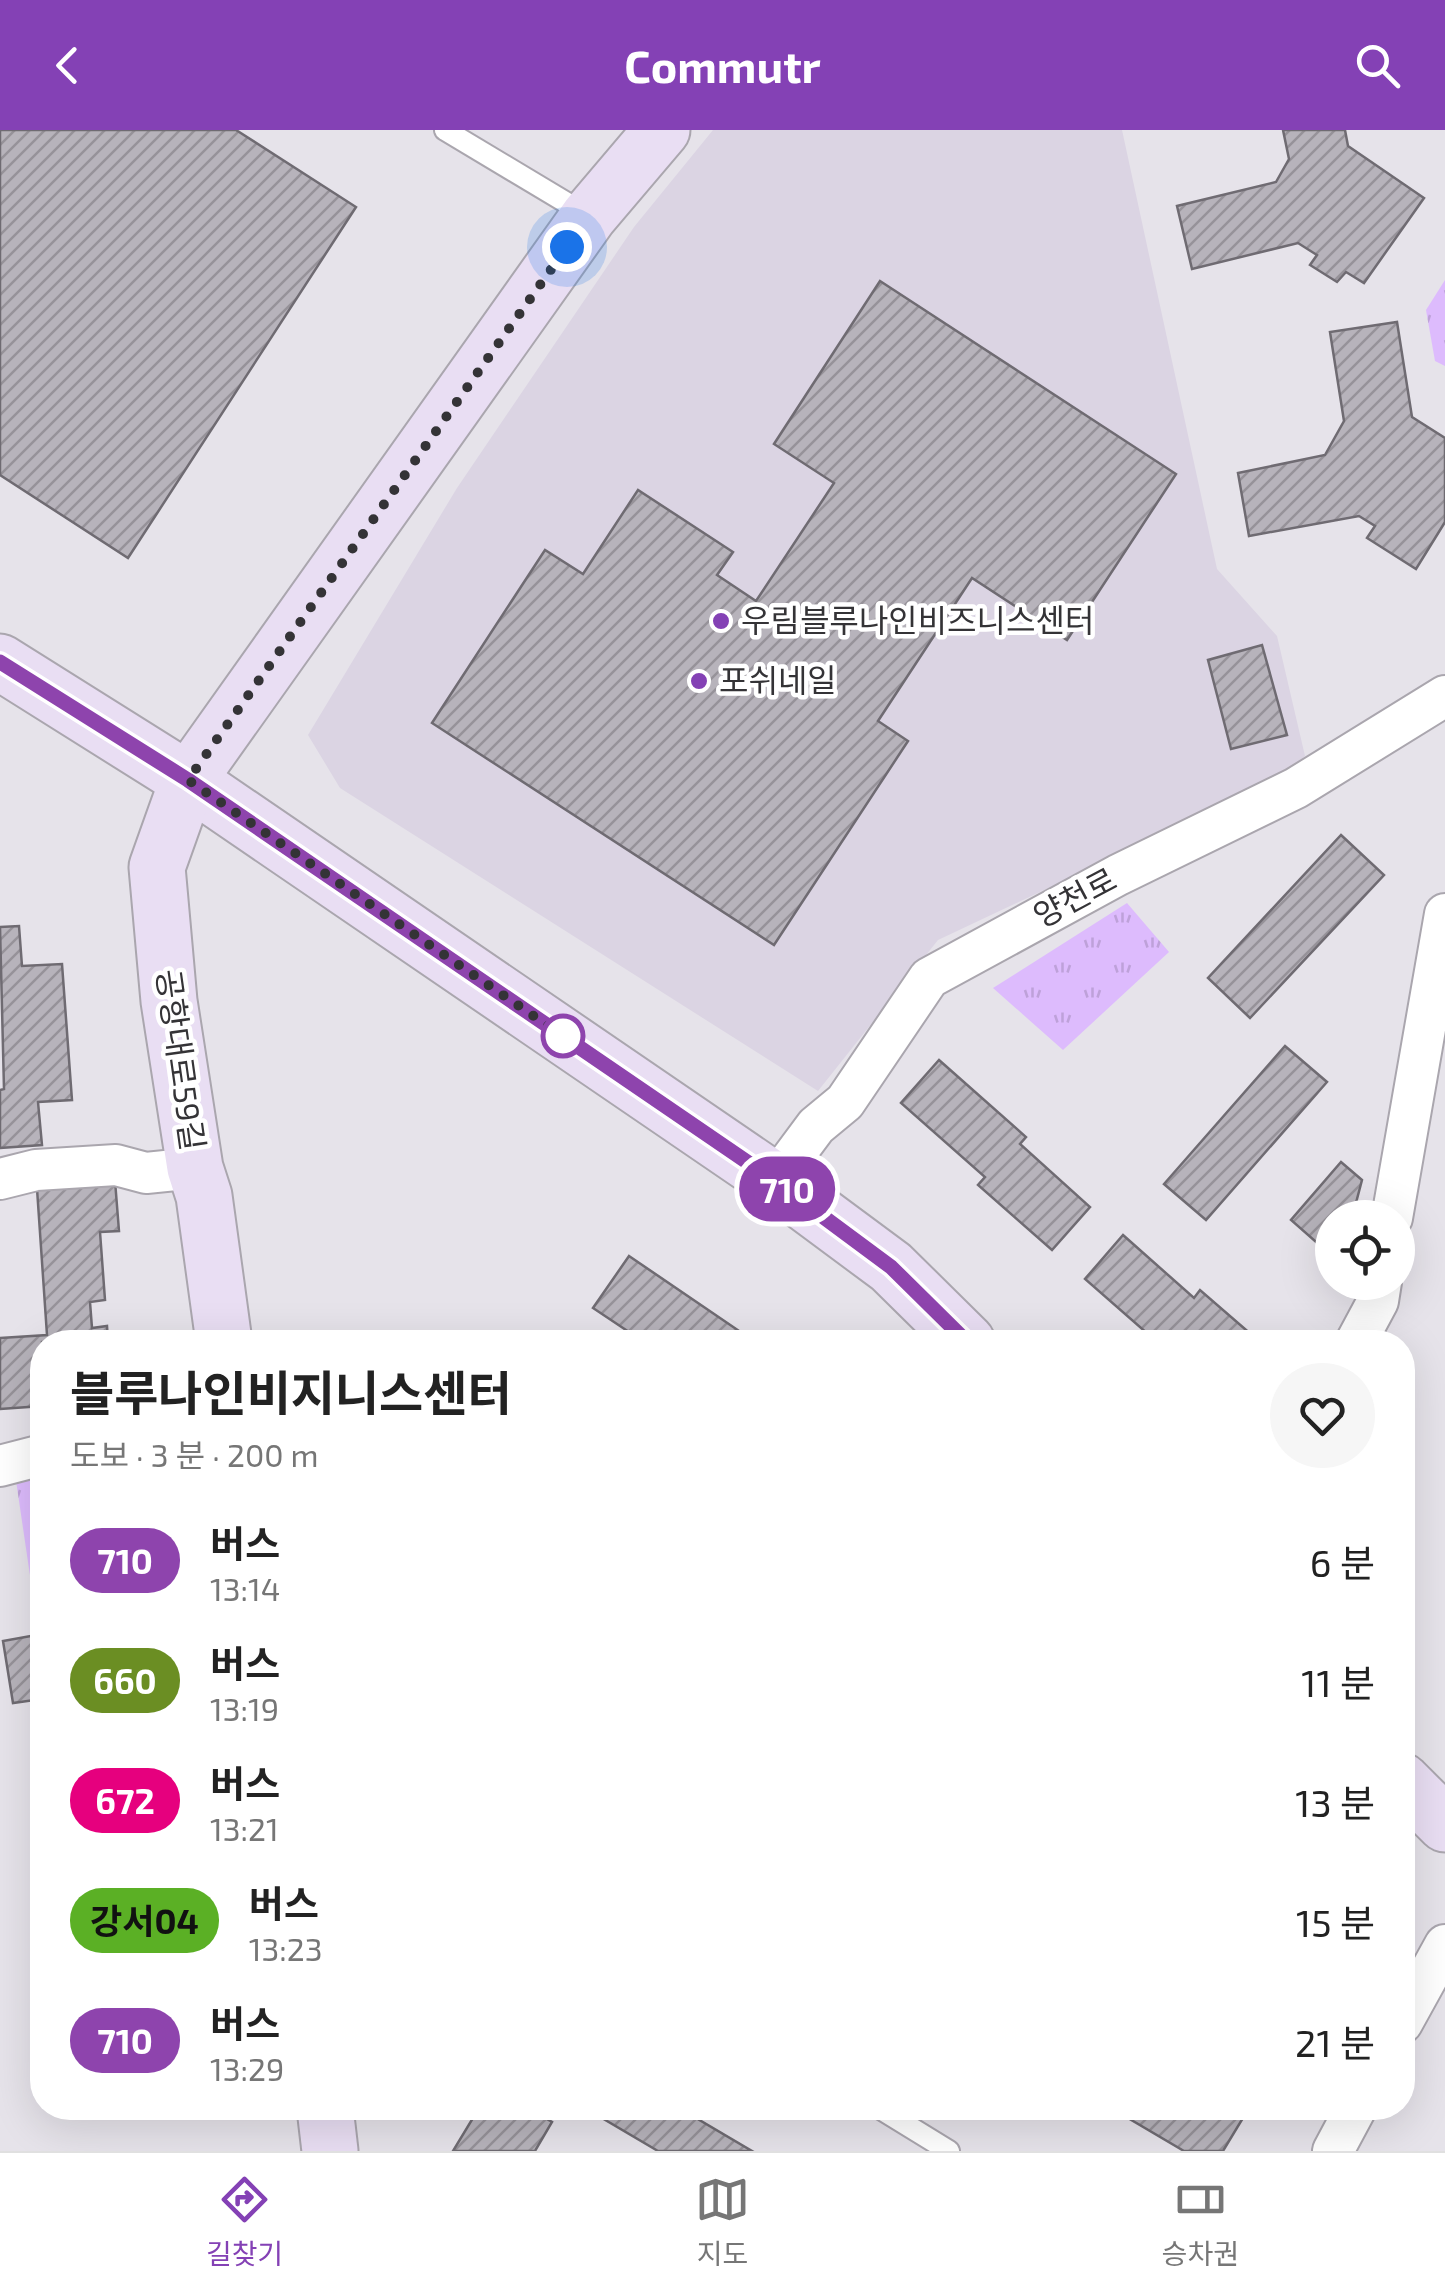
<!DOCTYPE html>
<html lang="ko">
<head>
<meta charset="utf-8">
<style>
	:root { --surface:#fff; --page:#f6f6f6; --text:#222; --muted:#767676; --line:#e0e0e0; --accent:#8441b5 }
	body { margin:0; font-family:"Exo 2","Noto Sans KR",sans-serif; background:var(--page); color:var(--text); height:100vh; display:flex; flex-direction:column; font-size:38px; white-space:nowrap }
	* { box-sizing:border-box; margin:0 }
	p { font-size:32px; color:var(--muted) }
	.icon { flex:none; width:55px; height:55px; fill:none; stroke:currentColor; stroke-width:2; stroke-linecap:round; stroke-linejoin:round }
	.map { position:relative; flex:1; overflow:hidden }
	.panel { position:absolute; left:30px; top:1200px; width:1385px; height:790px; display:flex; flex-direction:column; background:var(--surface); border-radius:40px; box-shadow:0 10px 40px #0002 }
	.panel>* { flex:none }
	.badge { padding:0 20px; border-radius:32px; font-size:35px; line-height:65px }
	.tools { position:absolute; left:1315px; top:1070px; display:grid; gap:20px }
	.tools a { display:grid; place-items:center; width:100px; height:100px; border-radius:50%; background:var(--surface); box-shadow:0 10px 40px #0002; font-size:50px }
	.you { position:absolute; width:50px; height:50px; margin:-25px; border:8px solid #fff; border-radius:50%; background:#1a73e8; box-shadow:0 0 0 15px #1a73e833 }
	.map>.badge { position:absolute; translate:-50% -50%; box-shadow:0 0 0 5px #fff }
	.round { display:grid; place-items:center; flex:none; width:105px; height:105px; border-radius:52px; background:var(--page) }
	.head { display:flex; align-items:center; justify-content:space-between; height:170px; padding:0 40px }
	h1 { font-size:48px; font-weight:700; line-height:75px }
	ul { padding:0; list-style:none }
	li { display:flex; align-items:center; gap:30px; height:120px; padding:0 40px }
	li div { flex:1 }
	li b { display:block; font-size:38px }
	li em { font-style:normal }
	li .badge { min-width:110px; font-weight:700; text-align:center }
	header { display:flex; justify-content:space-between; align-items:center; height:130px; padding:0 40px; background:var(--accent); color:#fff; font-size:45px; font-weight:700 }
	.menu { display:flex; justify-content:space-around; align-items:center; height:140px; border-top:2px solid var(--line); background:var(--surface); font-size:28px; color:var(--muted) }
	.menu a { display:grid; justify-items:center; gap:5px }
	.menu .active { color:var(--accent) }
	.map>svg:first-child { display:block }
	.built { fill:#dbd4e3 }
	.park { fill:url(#park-tufts) }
	.building { fill:url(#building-hatch); stroke:#6f6b72; stroke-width:2.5 }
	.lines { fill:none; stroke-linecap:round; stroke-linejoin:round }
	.service-casing { stroke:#aaa6ae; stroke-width:24 }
	.minor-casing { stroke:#aaa6ae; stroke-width:44 }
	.secondary-casing { stroke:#aaa6ae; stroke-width:59 }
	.service { stroke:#fff; stroke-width:20 }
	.minor { stroke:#fff; stroke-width:40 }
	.secondary { stroke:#e9def3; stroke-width:55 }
	.line-casing { stroke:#fff; stroke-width:22 }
	.line { stroke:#8e44ad; stroke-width:15 }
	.walk { stroke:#343336; stroke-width:10; stroke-dasharray:0 18 }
	.poi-dot { fill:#8441b5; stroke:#fff; stroke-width:4 }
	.stop-dot { fill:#fff; stroke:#8e44ad; stroke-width:5 }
	.labels { text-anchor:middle; stroke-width:9; stroke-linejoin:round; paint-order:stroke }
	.poi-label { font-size:32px; fill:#343336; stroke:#fff; text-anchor:start }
	.street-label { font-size:32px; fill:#343336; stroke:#fff }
</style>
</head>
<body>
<header><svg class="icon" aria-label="back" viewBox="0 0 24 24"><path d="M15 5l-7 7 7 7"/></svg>Commutr<svg class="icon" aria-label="search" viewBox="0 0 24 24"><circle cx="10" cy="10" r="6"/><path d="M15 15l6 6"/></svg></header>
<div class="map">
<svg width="1445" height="2021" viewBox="0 0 1445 2021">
	<defs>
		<pattern id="park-tufts" width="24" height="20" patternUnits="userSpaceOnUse" patternTransform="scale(2.5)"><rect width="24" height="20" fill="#ddbbfd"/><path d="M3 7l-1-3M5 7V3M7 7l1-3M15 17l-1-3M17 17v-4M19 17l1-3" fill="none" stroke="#bea1d9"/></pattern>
		<pattern id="building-hatch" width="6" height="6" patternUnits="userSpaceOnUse" patternTransform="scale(2.5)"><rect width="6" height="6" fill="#b7b3bb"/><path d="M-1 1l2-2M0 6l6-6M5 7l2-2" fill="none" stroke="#969299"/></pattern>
	</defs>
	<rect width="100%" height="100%" fill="#e6e3ea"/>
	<path class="built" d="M 713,0 L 1122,0 L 1217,439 L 1277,506 L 1305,626 L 1276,651 L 938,810 L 818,961 L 340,658 L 308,605 L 457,358 L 634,97 Z"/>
	<g class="park">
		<path d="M 1445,150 L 1445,236 L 1435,231 L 1426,180 Z"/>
		<path d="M 1127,773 L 1169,822 L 1063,920 L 993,858 Z"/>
		<path d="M 42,1330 L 42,1458 L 32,1459 L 14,1337 Z"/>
	</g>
	<g class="building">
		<path d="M 0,0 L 236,0 L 356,77 L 128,428 L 0,345 Z"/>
		<path d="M 1283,0 L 1345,0 L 1348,16 L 1424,68 L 1364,153 L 1346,142 L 1337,152 L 1310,135 L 1317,125 L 1298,113 L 1192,139 L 1177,76 L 1276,52 L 1289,29 Z"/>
		<path d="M 880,151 L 1176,344 L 1067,510 L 972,448 L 878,591 L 908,611 L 774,815 L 432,593 L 545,420 L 583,444 L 638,360 L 733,422 L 717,445 L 756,471 L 834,353 L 774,314 Z"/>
		<path d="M 1397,192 L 1412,287 L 1445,308 L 1445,392 L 1416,439 L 1367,408 L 1375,396 L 1359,386 L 1249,406 L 1238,343 L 1325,325 L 1344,291 L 1330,202 Z"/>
		<path d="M 1262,515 L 1287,605 L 1231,619 L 1208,530 Z"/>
		<path d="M 1341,705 L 1384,745 L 1250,888 L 1208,848 Z"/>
		<path d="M 19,796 L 22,836 L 62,834 L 72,970 L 38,972 L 42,1015 L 0,1018 L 0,960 L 4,959 L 0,797 Z"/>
		<path d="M 1285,916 L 1327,952 L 1206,1090 L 1164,1054 Z"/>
		<path d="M 939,930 L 1026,1007 L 1020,1014 L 1090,1077 L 1052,1120 L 978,1055 L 985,1047 L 901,973 Z"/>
		<path d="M 1341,1032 L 1362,1050 L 1352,1088 L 1332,1088 L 1332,1126 L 1291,1090 Z"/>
		<path d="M 114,1038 L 119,1101 L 100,1102 L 105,1170 L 90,1172 L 92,1198 L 107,1196 L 108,1212 L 42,1212 L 42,1276 L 0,1279 L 0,1208 L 47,1205 L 36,1044 Z"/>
		<path d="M 1123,1105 L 1194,1168 L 1200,1160 L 1260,1212 L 1174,1212 L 1166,1206 L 1157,1212 L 1085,1149 Z"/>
		<path d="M 629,1126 L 745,1205 L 740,1212 L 644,1212 L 593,1178 Z"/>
		<path d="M 42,1504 L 42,1569 L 13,1573 L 3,1511 Z"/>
		<path d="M 479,1978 L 528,1978 L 552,1992 L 535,2021 L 453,2021 Z"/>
		<path d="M 585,1978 L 679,1978 L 752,2021 L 658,2021 Z"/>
		<path d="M 1111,1978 L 1249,1978 L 1223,2021 L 1184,2021 Z"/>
	</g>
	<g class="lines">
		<defs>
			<g id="service">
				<path d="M 445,0 L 587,85"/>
				<path d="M 879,1978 L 949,2021"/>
			</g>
			<g id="minor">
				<path d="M 0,1049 L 36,1040 L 116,1035 L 146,1043 L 195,1038"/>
				<path d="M 775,1051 L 816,996 L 845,972 L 929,848 L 1118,745 L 1296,658 L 1445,566"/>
				<path d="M 1392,1088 L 1445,784"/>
				<path d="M 1356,1212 L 1378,1171 L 1381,1152"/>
				<path d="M 0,1336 L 42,1325"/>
				<path d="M 1402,1893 L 1445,1815"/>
				<path d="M 1333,2021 L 1356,1978"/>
			</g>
			<g id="secondary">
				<path d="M 0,532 L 188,650 L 775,1051 L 891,1137 L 967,1212"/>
				<path d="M 224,1212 L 204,1066 L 195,1038 L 169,871 L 157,737 L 188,650 L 589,86 L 662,0"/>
				<path d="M 1402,1651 L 1445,1694"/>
				<path d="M 325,1978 L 330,2021"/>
			</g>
		</defs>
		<use href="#service" class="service-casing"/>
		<use href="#minor" class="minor-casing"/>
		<use href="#secondary" class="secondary-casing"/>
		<use href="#service" class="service"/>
		<use href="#minor" class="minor"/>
		<use href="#secondary" class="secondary"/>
	</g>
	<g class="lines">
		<defs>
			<path id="line" d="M 0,532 L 188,650 L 775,1051 L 891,1137 L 967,1212"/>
		</defs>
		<use href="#line" class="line-casing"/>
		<use href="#line" class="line"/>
		<path class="walk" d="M 563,906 L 188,650 L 567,117"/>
	</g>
	<g class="poi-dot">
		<circle cx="721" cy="491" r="10"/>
		<circle cx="699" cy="551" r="10"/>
	</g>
	<circle class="stop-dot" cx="563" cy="906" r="20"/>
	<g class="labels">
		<g class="poi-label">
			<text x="741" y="502">우림블루나인비즈니스센터</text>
			<text x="719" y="562">포쉬네일</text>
		</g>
		<g class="street-label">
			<text transform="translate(1075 768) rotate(-28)" y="11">양천로</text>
			<text transform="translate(180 930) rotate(82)" y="11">공항대로59길</text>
		</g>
	</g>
</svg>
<div class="tools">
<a><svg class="icon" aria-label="locate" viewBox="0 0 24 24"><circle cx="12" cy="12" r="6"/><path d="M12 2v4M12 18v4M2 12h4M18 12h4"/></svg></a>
</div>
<div class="you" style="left:567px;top:117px"></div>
<b class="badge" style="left:787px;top:1059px;background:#8e44ad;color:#fff">710</b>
<section class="panel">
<div class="head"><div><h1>블루나인비지니스센터</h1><p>도보 · 3 분 · 200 m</p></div><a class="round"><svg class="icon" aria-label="heart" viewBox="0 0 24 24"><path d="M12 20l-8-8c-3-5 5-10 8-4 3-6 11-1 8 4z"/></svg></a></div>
<ul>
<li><span class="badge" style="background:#8e44ad;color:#fff">710</span><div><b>버스</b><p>13:14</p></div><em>6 분</em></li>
<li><span class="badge" style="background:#6b8e23;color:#fff">660</span><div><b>버스</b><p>13:19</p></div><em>11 분</em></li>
<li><span class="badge" style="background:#e6007e;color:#fff">672</span><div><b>버스</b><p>13:21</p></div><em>13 분</em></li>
<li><span class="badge" style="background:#5bb025;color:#111">강서04</span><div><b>버스</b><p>13:23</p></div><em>15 분</em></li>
<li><span class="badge" style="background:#8e44ad;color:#fff">710</span><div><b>버스</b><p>13:29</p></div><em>21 분</em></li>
</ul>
</section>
</div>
<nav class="menu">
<a class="active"><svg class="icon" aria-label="directions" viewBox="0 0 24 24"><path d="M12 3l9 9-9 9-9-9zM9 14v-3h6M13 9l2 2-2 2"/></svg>길찾기</a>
<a><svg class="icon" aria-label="map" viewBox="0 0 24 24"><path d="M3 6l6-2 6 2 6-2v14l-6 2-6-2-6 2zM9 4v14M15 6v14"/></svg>지도</a>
<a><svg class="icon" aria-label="tickets" viewBox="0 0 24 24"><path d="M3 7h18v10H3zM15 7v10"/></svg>승차권</a>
</nav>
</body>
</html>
